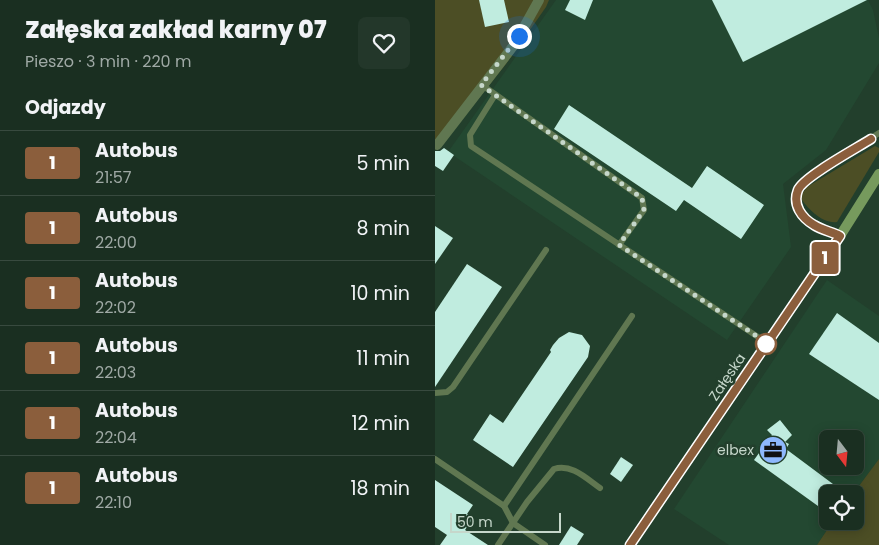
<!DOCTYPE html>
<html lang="pl">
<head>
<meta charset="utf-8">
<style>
	:root { --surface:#1a2f21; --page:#23372a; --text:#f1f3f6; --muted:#9fa9a5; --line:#384a3f }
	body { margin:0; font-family:Poppins,sans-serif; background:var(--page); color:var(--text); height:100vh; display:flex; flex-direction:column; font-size:19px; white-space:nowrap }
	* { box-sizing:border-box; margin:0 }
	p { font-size:16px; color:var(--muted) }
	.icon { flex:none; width:28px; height:28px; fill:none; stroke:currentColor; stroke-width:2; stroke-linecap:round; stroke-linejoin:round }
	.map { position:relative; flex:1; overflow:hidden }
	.details { display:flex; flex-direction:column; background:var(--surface); width:435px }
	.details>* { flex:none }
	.badge { padding:0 10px; border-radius:4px; font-size:18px; line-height:32px }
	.needle { width:32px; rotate:164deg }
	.fabs { position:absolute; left:384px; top:430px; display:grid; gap:10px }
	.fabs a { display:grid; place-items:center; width:45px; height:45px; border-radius:8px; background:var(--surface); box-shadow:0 2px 12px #0003,0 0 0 1px var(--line); font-size:25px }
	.scale { position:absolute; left:15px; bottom:12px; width:111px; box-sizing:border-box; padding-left:5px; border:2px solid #c6d7cb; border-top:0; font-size:14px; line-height:18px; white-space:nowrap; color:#c6d7cb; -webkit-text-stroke:4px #223f2c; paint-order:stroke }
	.you { position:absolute; width:25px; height:25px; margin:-12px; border:4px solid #fff; border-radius:50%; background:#1a73e8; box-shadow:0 0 0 8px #1a73e833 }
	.map>.badge { position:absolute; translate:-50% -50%; box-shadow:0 0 0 2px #fff }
	h2 { padding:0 25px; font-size:19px; line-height:45px }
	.round { display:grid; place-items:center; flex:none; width:52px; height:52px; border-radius:8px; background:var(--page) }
	.headline { display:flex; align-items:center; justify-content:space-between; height:85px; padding:0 25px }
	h1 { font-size:24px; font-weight:800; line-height:38px }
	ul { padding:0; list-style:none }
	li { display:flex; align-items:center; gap:15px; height:65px; padding:0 25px; border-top:1px solid var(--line) }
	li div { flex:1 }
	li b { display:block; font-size:19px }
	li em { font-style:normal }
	li .badge { min-width:55px; font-weight:700; text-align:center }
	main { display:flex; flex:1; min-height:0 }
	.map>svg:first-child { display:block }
	.built { fill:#234831; fill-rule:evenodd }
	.green { fill:#4c4e25 }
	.building { fill:#c0ecdf }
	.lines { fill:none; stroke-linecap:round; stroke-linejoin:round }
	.lane { stroke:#607751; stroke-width:6 }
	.street { stroke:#607751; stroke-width:10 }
	.secondary { stroke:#769a5d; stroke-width:10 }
	.line-casing { stroke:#fff; stroke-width:11 }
	.line { stroke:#8b5e3c; stroke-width:8 }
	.walk { stroke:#c6d7cb; stroke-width:5; stroke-dasharray:0 9 }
	.stop-dot { fill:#fff; stroke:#8b5e3c; stroke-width:2.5 }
	.labels { text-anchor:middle; stroke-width:5; stroke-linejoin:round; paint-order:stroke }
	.street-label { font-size:14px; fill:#c6d7cb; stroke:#223f2c }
	.poi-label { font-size:14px; fill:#c6d7cb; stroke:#223f2c; text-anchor:end }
</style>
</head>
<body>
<main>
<section class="details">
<div class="headline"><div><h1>Załęska zakład karny 07</h1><p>Pieszo · 3 min · 220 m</p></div><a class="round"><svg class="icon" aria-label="heart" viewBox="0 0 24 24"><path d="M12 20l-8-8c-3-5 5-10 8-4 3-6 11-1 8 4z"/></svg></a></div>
<h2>Odjazdy</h2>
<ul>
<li><span class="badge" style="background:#8b5e3c;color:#fff">1</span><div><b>Autobus</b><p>21:57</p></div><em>5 min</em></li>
<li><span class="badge" style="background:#8b5e3c;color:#fff">1</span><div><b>Autobus</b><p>22:00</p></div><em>8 min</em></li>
<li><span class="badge" style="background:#8b5e3c;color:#fff">1</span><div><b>Autobus</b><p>22:02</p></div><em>10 min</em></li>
<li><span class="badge" style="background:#8b5e3c;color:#fff">1</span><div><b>Autobus</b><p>22:03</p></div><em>11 min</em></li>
<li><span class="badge" style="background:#8b5e3c;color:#fff">1</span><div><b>Autobus</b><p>22:04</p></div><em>12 min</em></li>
<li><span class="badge" style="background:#8b5e3c;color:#fff">1</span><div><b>Autobus</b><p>22:10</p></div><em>18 min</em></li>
</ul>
</section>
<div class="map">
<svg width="444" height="545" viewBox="0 0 444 545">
	<rect width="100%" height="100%" fill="#223f2c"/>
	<g class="built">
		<path d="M 121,0 L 433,0 L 438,10 L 444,38 L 444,63 L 391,150 L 348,184 L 356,247 L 292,340 L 13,152 Z"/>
		<path d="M 392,280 L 444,316 L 444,459 L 418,494 L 392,494 L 392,521 L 398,521 L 382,545 L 294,545 L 239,509 ZM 392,439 L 420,439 L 420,466 L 392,466 Z"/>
	</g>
	<g class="green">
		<path d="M 0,0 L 114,0 L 111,7 L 71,64 L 5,147 L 0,144 Z"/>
		<path d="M 440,146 L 444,148 L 444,152 L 402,222 C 387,224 372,208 365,197 L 372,187 Z"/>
		<path d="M 444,459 L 444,545 L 382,545 L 398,521 L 420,521 L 420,494 L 418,494 Z"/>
	</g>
	<g class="building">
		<path d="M 44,0 L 69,0 L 74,22 L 50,27 Z"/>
		<path d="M 135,0 L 158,0 L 150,20 L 130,10 Z"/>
		<path d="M 277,0 L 432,0 L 308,62 Z"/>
		<path d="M 134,105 L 257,188 L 272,166 L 329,205 L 306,239 L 249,200 L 241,211 L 119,129 Z"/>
		<path d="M 9,148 L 19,155 L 8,171 L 0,166 L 0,151 L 5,151 Z"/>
		<path d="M 0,226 L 18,238 L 0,264 Z"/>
		<path d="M 32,264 L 67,287 L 0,387 L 0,312 Z"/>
		<path d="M 402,313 L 444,343 L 444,400 L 374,354 Z"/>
		<path d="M 134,332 L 147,335 L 155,346 L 153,357 L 78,467 L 38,440 L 55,414 L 68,423 L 116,352 L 115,350 L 118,345 L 124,338 Z"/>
		<path d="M 345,420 L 357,435 L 350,442 L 354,444 L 351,449 L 398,484 L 383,506 L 319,460 L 337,435 L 332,430 Z"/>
		<path d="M 186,457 L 198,465 L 186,482 L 175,474 Z"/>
		<path d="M 0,480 L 38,505 L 32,514 L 38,518 L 30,530 L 53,545 L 5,545 L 12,535 L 0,527 Z"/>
		<path d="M 136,526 L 149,534 L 142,545 L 124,545 Z"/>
	</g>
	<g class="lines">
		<g class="lane">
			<path d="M 47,85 L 207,198 L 209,210 L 184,245"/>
			<path d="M 60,95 L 35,135 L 36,146 L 332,343"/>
			<path d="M 405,236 L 379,225 L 363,211 L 361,202 L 363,190 L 376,177 L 444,133"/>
			<path d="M 0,393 L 12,392 L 18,387 L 111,250"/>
			<path d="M 0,459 L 69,506 L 78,523 L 110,545"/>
			<path d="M 69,506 L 197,316"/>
			<path d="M 63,545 L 92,502 L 119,469 C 136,463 152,479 165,488"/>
		</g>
		<path class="street" d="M 2,145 L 79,45 L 104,0"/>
		<path class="secondary" d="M 195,545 L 405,236 L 444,174"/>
	</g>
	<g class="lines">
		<defs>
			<path id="line" d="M 195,545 L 405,236 C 397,232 387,230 379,225 C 367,218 357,205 363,190 C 368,177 422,148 436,139"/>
		</defs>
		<use href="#line" class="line-casing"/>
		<use href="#line" class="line"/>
		<path class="walk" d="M 84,36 L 46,85 L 207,198 L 209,210 L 184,245 L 332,343 L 331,344"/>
	</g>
	<defs>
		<symbol id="office-disc" viewBox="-11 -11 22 22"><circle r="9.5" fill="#8eb8fd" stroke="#223f2c"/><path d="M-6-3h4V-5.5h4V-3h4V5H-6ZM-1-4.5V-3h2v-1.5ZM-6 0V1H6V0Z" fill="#111"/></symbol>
	</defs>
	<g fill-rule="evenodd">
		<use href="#office-disc" x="322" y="434" width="32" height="32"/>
	</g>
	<circle class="stop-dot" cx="331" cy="344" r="10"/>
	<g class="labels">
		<g class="street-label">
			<text transform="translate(292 377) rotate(-56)" y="5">Załęska</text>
		</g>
		<g class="poi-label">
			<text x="319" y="455">elbex</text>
		</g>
	</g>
</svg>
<div class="fabs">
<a><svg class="needle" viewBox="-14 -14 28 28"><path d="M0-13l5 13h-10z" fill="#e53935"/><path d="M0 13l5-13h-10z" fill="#9fa9a5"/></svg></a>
<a><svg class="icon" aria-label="locate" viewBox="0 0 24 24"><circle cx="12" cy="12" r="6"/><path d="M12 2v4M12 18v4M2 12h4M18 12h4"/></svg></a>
</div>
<div class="scale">50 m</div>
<div class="you" style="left:84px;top:36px"></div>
<b class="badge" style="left:390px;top:258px;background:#8b5e3c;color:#fff">1</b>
</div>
</main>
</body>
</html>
